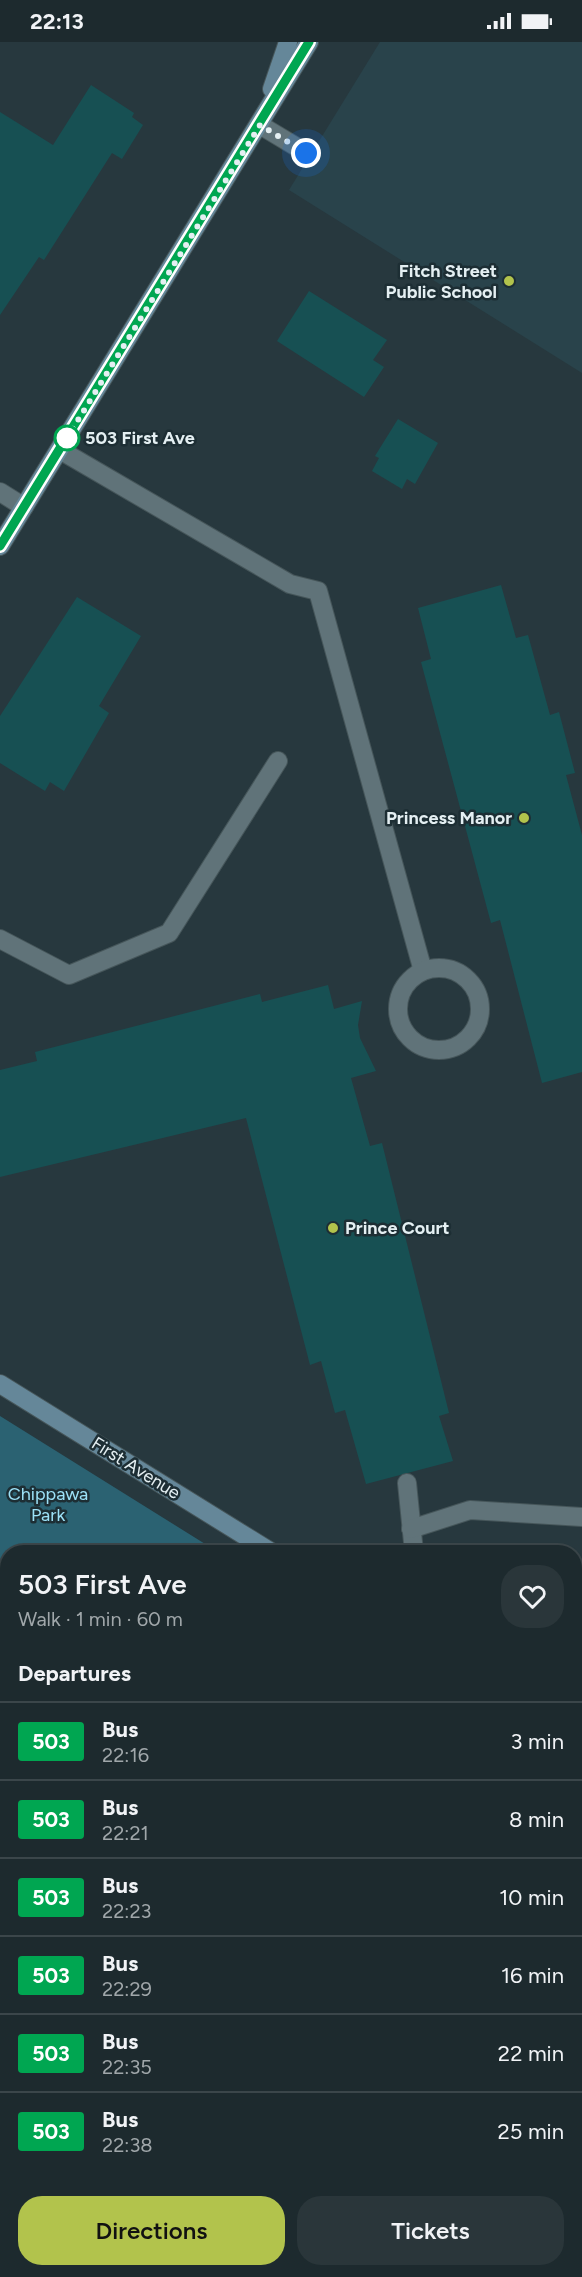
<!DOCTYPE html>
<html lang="en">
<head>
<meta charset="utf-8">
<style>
	:root { --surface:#1d2a2e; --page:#2a363a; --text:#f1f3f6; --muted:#a0a7aa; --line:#3b464a; --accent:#b2c34c }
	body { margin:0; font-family:Figtree,sans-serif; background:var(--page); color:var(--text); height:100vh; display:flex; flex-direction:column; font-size:22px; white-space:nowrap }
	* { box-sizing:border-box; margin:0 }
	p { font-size:20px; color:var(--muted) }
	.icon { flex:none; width:33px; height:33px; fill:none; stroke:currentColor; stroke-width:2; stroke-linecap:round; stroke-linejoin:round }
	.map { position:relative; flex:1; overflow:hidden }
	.sheet { position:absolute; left:0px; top:1503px; width:582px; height:732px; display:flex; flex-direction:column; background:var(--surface); border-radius:24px 24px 0 0; box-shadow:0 2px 4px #0004,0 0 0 2px var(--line) }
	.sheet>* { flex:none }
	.badge { padding:0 12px; border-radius:4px; font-size:21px; line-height:39px }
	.you { position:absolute; width:30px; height:30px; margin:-15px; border:4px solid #fff; border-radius:50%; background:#1a73e8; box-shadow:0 0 0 9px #1a73e833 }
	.map>.badge { position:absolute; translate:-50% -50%; box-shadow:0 0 0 3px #fff }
	h2 { padding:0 18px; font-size:22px; line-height:54px }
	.round { display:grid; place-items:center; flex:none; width:63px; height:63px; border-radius:24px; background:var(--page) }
	.headline { display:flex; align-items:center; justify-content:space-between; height:102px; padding:0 18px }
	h1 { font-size:28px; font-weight:600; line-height:45px }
	.cta { display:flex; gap:12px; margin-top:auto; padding:12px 18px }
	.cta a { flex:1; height:69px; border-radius:24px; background:var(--accent); color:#111; font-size:24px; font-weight:600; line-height:69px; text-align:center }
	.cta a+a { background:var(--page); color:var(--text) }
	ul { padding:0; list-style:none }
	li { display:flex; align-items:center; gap:18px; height:78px; padding:0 18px; border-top:2px solid var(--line) }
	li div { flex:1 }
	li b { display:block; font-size:22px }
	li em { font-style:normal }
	li .badge { min-width:66px; font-weight:700; text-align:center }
	.status { display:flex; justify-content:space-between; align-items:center; height:42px; padding:0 30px; background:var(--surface); direction:ltr }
	.status svg { height:16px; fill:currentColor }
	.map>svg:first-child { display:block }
	.built { fill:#29434b }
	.green { fill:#2b6272 }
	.water { fill:#2a487d }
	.building { fill:#175053 }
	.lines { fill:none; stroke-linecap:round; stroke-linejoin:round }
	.lane-casing { stroke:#46565a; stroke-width:20 }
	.street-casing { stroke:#46565a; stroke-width:20 }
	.secondary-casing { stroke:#46565a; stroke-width:20 }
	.path { stroke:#66757a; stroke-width:4; stroke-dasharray:6 3; stroke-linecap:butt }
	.lane { stroke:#607379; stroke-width:18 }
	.street { stroke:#607379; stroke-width:18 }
	.secondary { stroke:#658799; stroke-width:18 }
	.line-casing { stroke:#fff; stroke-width:14 }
	.line { stroke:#00a651; stroke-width:9 }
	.walk { stroke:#e4eff2; stroke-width:6; stroke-dasharray:0 10.8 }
	.poi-dot { fill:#b2c34c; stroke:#1d2e34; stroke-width:2 }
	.stop-dot { fill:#fff; stroke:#00a651; stroke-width:3 }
	.labels { text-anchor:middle; stroke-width:5; stroke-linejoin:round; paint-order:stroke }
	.poi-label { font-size:18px; font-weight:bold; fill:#e4eff2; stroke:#1d2e34; text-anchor:end }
	.stop-label { font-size:18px; font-weight:bold; fill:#e4eff2; stroke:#1d2e34; text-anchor:start }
	.street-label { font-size:18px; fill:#e4eff2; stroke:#1d2e34 }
	.park-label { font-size:18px; fill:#9ce1f7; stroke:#1d2e34 }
</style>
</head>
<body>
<div class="status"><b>22:13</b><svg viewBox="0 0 49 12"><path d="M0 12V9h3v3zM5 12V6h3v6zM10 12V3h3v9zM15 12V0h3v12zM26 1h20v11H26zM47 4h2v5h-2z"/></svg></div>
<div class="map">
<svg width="582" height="2235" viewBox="0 0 582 2235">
	<rect width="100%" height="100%" fill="#27383e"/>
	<path class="built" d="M 380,0 L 582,0 L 582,331 L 289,148 Z"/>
	<path class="green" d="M 0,1374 L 218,1510 L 8,1510 L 8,2228 L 574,2228 L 575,1731 L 582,1736 L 582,2235 L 0,2235 Z"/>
	<path class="water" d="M 575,1950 L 582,1954 L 582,2235 L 366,2235 L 369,2228 L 574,2228 Z"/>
	<g class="building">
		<path d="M 91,43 L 134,71 L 132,75 L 143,83 L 122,117 L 112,111 L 44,218 L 39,215 L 0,273 L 0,70 L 53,103 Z"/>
		<path d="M 309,249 L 387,298 L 373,318 L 384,325 L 364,355 L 277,299 Z"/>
		<path d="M 398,377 L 438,401 L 415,442 L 407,437 L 402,447 L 372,429 L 379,416 L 375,414 Z"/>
		<path d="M 501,543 L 516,596 L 528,593 L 550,673 L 559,670 L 575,731 L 566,733 L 582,793 L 582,1030 L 542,1041 L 500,878 L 491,881 L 421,620 L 431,617 L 418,566 Z"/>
		<path d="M 77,555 L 141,594 L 99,664 L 109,671 L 64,749 L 50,740 L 45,749 L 0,721 L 0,674 Z"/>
		<path d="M 328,943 L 334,967 L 362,959 L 358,983 L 360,996 L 376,1029 L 351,1036 L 370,1104 L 382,1101 L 449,1371 L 439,1374 L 453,1419 L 366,1442 L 345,1368 L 335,1371 L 321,1319 L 310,1323 L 246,1076 L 0,1135 L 0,1028 L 37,1019 L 35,1010 L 260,952 L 262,960 Z"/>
	</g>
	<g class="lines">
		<defs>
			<g id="lane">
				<path d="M 260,83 L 310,113"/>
				<path d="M 60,408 L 290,542 L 318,549 L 423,929"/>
				<path d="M 0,897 L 69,933 L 169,891 L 278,719"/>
				<circle cx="439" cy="967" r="41"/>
				<path d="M 407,1441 L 414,1510"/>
				<path d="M 411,1487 L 470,1468 L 582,1475"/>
				<path d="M 0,1858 L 8,1863"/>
				<path d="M 212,2228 L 216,2235"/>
			</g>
			<path id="street" d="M 0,450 L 24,465"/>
			<g id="secondary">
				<path d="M 272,47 L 288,0"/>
				<path d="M 0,504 L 309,0"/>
				<path d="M 0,1342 L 271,1510"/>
				<path d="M 574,1699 L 582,1703"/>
			</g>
		</defs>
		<use href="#lane" class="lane-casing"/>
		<use href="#street" class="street-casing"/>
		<use href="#secondary" class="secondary-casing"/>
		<g class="path">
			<path d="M 574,1936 L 582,1941"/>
			<path d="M 0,1976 L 8,1974"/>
			<path d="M 0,2095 L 8,2094"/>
			<path d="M 355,2235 L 358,2228"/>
		</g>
		<use href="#lane" class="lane"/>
		<use href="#street" class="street"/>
		<use href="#secondary" class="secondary"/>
	</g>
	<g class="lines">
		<defs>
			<path id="line" d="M 0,504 L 309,0"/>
		</defs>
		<use href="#line" class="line-casing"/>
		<use href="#line" class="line"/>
		<path class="walk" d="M 67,396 L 260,83 L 306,111"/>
	</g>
	<g class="poi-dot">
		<circle cx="509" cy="239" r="6"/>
		<circle cx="524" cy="776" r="6"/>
		<circle cx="333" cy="1186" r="6"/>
	</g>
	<circle class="stop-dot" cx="67" cy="396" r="12"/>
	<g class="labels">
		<g class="poi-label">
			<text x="497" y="235">Fitch Street<tspan x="497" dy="21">Public School</tspan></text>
			<text x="512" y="782">Princess Manor</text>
			<text x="345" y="1192" text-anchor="start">Prince Court</text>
		</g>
		<g class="stop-label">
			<text x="85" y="402">503 First Ave</text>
		</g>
		<g class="street-label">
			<text transform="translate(136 1426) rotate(32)" y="6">First Avenue</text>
		</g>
		<g class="park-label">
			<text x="48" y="1458">Chippawa<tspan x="48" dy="21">Park</tspan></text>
		</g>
	</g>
</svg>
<div class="you" style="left:306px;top:111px"></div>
<section class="sheet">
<div class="headline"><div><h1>503 First Ave</h1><p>Walk · 1 min · 60 m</p></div><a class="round"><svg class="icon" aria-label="heart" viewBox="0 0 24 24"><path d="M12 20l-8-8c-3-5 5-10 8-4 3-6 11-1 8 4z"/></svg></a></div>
<h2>Departures</h2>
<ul>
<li><span class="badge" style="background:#00a651;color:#fff">503</span><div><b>Bus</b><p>22:16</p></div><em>3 min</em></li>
<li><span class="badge" style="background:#00a651;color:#fff">503</span><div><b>Bus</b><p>22:21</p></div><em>8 min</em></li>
<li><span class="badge" style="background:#00a651;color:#fff">503</span><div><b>Bus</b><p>22:23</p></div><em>10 min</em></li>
<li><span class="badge" style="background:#00a651;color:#fff">503</span><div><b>Bus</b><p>22:29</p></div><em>16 min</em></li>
<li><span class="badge" style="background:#00a651;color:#fff">503</span><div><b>Bus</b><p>22:35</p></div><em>22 min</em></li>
<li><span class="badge" style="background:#00a651;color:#fff">503</span><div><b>Bus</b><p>22:38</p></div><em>25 min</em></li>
</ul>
<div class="cta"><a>Directions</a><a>Tickets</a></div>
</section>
</div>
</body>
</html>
